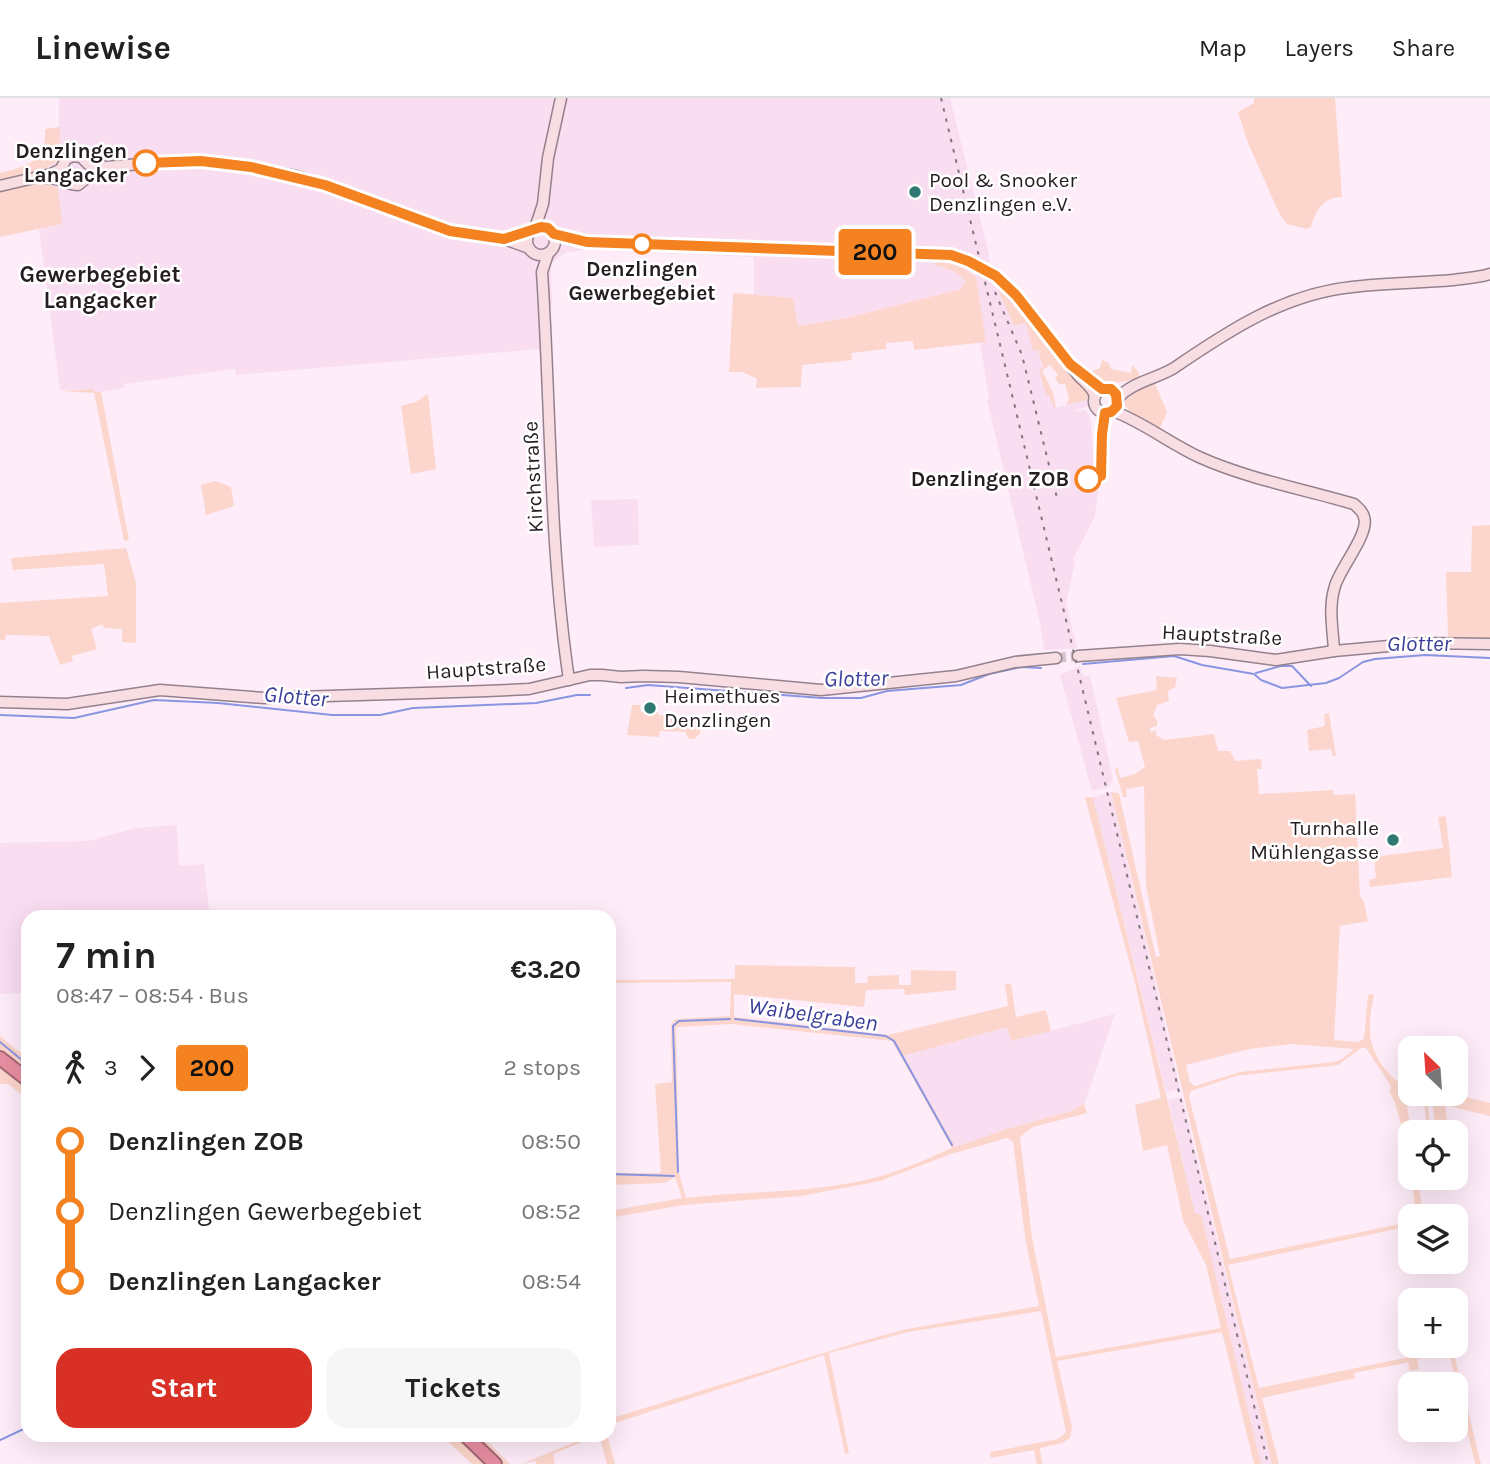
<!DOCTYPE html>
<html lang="en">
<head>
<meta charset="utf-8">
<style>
	:root { --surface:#fff; --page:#f6f6f6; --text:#222; --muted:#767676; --line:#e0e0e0; --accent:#d93025 }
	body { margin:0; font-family:Karla,sans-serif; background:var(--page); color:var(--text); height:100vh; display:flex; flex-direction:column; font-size:26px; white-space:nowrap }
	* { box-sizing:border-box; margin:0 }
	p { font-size:23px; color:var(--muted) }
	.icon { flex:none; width:38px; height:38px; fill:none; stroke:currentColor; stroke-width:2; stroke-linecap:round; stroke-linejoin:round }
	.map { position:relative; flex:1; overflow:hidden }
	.panel { position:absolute; left:21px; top:812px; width:595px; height:532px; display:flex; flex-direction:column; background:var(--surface); border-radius:21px; box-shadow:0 7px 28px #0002 }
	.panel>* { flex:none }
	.badge { padding:0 14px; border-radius:5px; font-size:24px; line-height:46px }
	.needle { width:46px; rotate:335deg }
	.controls { position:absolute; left:1398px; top:938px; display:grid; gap:14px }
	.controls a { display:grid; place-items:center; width:70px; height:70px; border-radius:14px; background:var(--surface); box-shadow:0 7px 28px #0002; font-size:35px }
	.map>.badge { position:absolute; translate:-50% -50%; box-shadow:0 0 0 4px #fff }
	.legs { display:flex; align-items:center; gap:10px; height:77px; padding:0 35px; font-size:23px }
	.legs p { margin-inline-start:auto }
	.headline { display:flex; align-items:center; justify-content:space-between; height:119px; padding:0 35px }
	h1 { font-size:38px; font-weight:700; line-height:52px }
	.primary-button { display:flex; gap:14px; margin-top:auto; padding:14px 35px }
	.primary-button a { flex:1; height:80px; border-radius:21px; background:var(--accent); color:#fff; font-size:28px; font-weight:700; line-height:80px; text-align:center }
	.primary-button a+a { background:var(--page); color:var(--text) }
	ul { padding:0 35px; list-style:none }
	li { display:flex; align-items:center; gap:24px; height:70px; font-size:26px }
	li i { display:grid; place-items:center; width:10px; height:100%; margin:0 9px; background:currentColor }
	li i::after { content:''; width:18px; height:18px; margin:-9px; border:5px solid; border-radius:50%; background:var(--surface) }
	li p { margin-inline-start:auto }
	li:first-child i { background:linear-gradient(#0000 50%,currentColor 0) }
	li:last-child i { background:linear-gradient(currentColor 50%,#0000 0) }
	header { display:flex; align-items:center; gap:42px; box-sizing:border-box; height:98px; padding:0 35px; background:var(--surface); border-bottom:2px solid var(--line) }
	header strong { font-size:33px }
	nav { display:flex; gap:38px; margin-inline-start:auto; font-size:24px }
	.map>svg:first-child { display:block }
	.built { fill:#f9ddf1 }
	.green { fill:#fcd6cc; fill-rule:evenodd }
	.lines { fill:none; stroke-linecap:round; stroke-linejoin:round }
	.stream { stroke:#8a95e2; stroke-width:2 }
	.secondary-tunnel { stroke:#d3c3ce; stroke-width:10; stroke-dasharray:10 5; stroke-linecap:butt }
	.secondary-casing { stroke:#94818e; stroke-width:13 }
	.highway-casing { stroke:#a46675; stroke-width:16 }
	.secondary { stroke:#f8dde3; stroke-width:10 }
	.highway { stroke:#e88ea2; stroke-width:12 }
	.rail { stroke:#82767e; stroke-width:2; stroke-dasharray:3.5 7; stroke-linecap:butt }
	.line-1-casing { stroke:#fff; stroke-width:16 }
	.line-1 { stroke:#f58220; stroke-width:10 }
	.stop-1-dot { fill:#fff; stroke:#f58220; stroke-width:3.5 }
	.poi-dot { fill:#307871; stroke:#fff; stroke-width:2.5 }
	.labels { text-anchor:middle; stroke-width:5; stroke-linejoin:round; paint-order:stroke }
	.stop-label { font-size:21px; font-weight:bold; fill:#251d22; stroke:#fff; text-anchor:end }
	.poi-label { font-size:21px; fill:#251d22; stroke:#fff; text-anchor:start }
	.street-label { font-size:21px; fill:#251d22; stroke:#fff }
	.neighbourhood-label { font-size:23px; font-weight:bold; fill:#251d22; stroke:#fff }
	.water-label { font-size:23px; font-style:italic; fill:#3b3f99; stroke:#fff }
</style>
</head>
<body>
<header>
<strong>Linewise</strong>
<nav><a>Map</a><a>Layers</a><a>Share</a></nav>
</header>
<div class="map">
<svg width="1490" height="1366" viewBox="0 0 1490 1366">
	<rect width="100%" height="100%" fill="#feedf9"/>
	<g class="built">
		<path d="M 59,0 L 950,0 L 989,156 L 989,168 L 1014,228 L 1026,225 L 1034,253 L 1038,252 L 1043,270 L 1039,272 L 1047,297 L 1049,296 L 1055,310 L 1083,303 L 1095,298 L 1094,304 L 1096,310 L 1088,308 L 1074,313 L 1085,312 L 1090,318 L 1095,368 L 1092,372 L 1093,376 L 1097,376 L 1098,394 L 1095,418 L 1073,461 L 1075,464 L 1066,505 L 1077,550 L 1044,552 L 1040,525 L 987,302 L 989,301 L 980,244 L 985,244 L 976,179 L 958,167 L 935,167 L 951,172 L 964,181 L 966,184 L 963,191 L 846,220 L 797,228 L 792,200 L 754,198 L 754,159 L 582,152 L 565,155 L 551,165 L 552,208 L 539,208 L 540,251 L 236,277 L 235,271 L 124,286 L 125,290 L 101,294 L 94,294 L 93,291 L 60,292 L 39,131 L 62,126 L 46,84 L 44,71 L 59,62 Z"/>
		<path d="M 638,401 L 639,447 L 594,449 L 591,402 Z"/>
		<path d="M 1080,568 L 1083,578 L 1090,578 L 1113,681 L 1109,689 L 1092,693 L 1060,577 Z"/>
		<path d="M 1111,694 L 1180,991 L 1166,994 L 1093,699 Z"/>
		<path d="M 177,727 L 179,768 L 204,766 L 209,811 L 261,819 L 28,819 L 28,895 L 0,896 L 0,745 L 88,743 L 135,730 Z"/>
		<path d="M 1115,916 L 1084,1006 L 1072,1013 L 1007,1031 L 955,1050 L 903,958 L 1007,929 L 1011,943 Z"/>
		<path d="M 1182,999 L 1272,1366 L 1261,1366 L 1201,1118 L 1195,1115 L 1168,1002 Z"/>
	</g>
	<g class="green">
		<path d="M 1254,0 L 1335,0 L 1342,99 C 1323,99 1316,112 1311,129 L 1307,131 L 1287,126 L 1279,115 L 1248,45 L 1238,14 L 1254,5 Z"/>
		<path d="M 60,29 L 59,62 L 44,71 L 44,76 L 0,85 L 0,75 C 27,68 47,64 45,31 Z"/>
		<path d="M 46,84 L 58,91 L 62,126 L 0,139 L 0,93 Z"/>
		<path d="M 937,163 L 958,167 L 976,179 L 986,244 L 914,252 L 913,243 L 886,245 L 886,251 L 851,255 L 852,262 L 802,267 L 801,289 L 756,290 L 757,281 L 743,274 L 729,274 L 733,195 L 793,200 L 798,228 L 846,220 L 962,191 L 963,186 L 966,184 C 957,173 947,170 934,167 Z"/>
		<path d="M 993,180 L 1015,199 L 1091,297 L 1086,302 L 1066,307 L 1069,300 L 1065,286 L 1059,286 L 1055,280 L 1058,277 L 1050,267 L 1042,273 L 1053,294 L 1056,309 L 1054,310 L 1049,297 L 1046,297 L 1039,272 L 1043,270 L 1038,252 L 1033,253 L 1026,225 L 1014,228 Z"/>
		<path d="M 1102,262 L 1109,265 L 1111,271 L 1131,275 L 1132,267 L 1138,273 L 1140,281 C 1116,283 1109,292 1089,274 L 1100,270 Z"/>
		<path d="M 1155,286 L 1167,314 L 1159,332 C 1147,324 1126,316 1123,302 L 1136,290 Z"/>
		<path d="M 93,291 L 95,294 L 101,294 L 129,442 L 124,443 L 94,295 L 60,293 Z"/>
		<path d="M 428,296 L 436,371 L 411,376 L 401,308 L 416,304 Z"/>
		<path d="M 215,383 L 231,389 L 234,408 L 206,417 L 201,387 Z"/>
		<path d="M 1490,427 L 1490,542 L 1448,539 L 1446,474 L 1471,474 L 1472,428 Z"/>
		<path d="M 126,450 L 136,485 L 136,545 L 122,544 L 122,531 L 104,530 L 102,526 L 91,531 L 97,551 L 72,558 L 73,563 L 60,567 L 49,538 L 6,537 L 5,542 L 0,542 L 0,505 L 108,498 L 104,466 L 13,472 L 11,460 Z"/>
		<path d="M 1156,578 L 1177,580 L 1175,589 L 1168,593 L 1169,603 L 1157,607 L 1153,618 L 1157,622 L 1157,628 L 1150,630 L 1151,634 L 1157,632 L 1156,637 L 1164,642 L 1214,636 L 1218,653 L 1230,653 L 1235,663 L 1261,661 L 1262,671 L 1257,671 L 1259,696 L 1333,692 L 1334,697 L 1355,696 L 1360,798 L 1364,804 L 1368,823 L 1340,828 L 1334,942 L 1358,944 L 1364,941 L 1368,897 L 1374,896 C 1372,908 1369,922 1370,935 C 1371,956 1390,984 1410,990 L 1410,995 L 1405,994 L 1411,1034 L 1410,1080 L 1418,1080 L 1423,1118 L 1417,1118 C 1413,1094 1402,1010 1390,995 L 1391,988 L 1366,950 L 1361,950 L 1338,967 L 1236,978 L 1191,993 L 1189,999 L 1230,1161 L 1410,1124 L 1410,1128 L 1228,1167 L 1259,1290 L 1448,1251 L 1447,1248 L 1452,1248 L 1481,1366 L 1475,1366 L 1449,1254 L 1417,1261 L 1419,1271 L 1410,1273 L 1408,1264 L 1405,1265 L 1354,1275 L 1355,1280 L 1262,1300 L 1279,1366 L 1272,1366 L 1111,694 L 1119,695 L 1120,700 L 1156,859 L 1160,858 L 1146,788 L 1144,688 L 1126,691 L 1127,699 L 1123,699 L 1115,671 L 1118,670 L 1120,680 L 1135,676 L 1145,669 L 1138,643 L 1129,644 L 1116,600 L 1157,592 ZM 1291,946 L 1354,951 L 1342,961 L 1334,964 L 1240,974 L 1195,988 L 1190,984 L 1186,967 L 1249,951 Z"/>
		<path d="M 632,607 L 640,607 L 641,614 L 658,614 L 658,617 L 689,619 L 690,623 L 701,623 L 700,636 L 694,641 L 689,641 L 685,634 L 660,633 L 659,639 L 627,637 Z"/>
		<path d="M 1329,615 L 1336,658 L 1333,658 L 1331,651 L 1309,653 L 1307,632 L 1325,628 L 1324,616 Z"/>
		<path d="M 1093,699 L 1195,1115 L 1201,1117 L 1261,1366 L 1254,1366 L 1222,1234 L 1057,1263 L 1072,1329 L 1070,1340 L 1062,1345 L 1040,1350 L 1042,1366 L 1037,1366 L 1034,1352 L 991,1360 L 990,1354 L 1058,1341 L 1066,1334 L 1041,1213 L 908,1234 L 829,1255 L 849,1355 L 845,1356 L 824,1257 L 609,1327 L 609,1321 L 859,1244 L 907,1231 L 1039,1208 L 1025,1139 L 1013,1044 L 1007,1040 L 951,1056 L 880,1083 L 801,1098 L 684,1107 L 609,1120 L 609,1113 L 682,1100 L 675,1079 L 665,1085 L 609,1087 L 609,1075 L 661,1075 L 655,986 L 672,984 L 671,928 L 674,922 L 678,921 L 730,918 L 731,884 L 609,885 L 609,882 L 735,881 L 735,867 L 855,869 L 855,885 L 867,885 L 868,878 L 899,877 L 899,887 L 911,887 L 911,872 L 956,873 L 956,892 L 905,897 L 904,891 L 866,892 L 864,909 L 734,896 L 734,919 L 888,937 L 1008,908 L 1005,886 L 1011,886 L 1016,919 L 1046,912 L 1051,933 L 1011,943 L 1007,929 L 903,958 L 955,1049 L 1007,1031 L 1072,1013 L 1084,1006 L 1087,1015 L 1033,1029 L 1020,1039 L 1032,1139 L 1056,1259 L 1221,1230 L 1206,1167 L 1183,1122 L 1167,1047 L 1143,1053 L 1135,1007 L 1161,1000 L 1135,885 L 1085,700 ZM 732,926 L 892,943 L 952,1050 C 929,1060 905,1071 881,1078 C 818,1096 751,1092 686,1100 L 679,1075 L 676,929 Z"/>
		<path d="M 1446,718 L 1452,779 L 1370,789 L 1369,782 L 1376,780 L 1374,759 L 1443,750 L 1438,719 Z"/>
		<path d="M 0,938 L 28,961 L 28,1002 L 8,986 L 0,986 Z"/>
		<path d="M 1412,996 L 1454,996 L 1490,1005 L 1490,1018 L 1445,1007 L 1449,1034 L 1436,1034 L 1432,1003 L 1427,1001 L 1431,1034 L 1428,1034 L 1423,999 Z"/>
		<path d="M 441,1337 L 481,1337 L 510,1366 L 472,1366 Z"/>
		<path d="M 592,1337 L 607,1337 L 615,1366 L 607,1366 L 599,1337 L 553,1356 L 555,1366 L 536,1366 L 536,1363 L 521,1366 Z"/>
	</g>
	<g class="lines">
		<g class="stream">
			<path d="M 1083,566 L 1174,558 L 1202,567 L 1254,576 L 1261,582 L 1282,590 L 1326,585 L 1339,580 L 1363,564 L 1375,561 L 1425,557 L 1490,560"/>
			<path d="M 1256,575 L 1281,568 L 1292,568 L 1311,588"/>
			<path d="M 626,590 L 648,587 L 822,600 L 861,600 L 887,593 L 961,587 L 989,576 L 1022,569 L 1041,570"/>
			<path d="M 0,617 L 74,620 L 154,602 L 218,605 L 332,617 L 380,617 L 413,610 L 536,605 L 577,597 L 590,597"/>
			<path d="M 735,921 L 886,938 L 894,943 L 952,1047"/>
			<path d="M 0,944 L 28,967"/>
			<path d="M 678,1074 L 673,928 L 679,923 L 730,921"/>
			<path d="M 609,1076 L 674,1078"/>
			<path d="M 0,1342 L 28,1329"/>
		</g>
		<g class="secondary-tunnel">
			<path d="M 962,161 L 993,176"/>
			<path d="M 1056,560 L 1078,558"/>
		</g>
		<defs>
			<g id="secondary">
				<path d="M 45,80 C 60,79 66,87 78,87 L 93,75 L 105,69"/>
				<path d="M 0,88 L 51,76 L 61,71 L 66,61 L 73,58 L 81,59 L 88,66 L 106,69 L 174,63 L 216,64 L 296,78 L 325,87 L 450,133 L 504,141 L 529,150"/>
				<circle cx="541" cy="143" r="14"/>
				<path d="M 535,130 L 543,106 L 548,60 L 561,0"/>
				<path d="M 554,136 L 587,144 L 895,154 L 951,157 L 962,161"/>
				<path d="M 548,156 L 542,174 C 551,310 549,447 569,582"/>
				<path d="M 993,176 C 1028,202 1050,243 1078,277 C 1084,284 1092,288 1095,298"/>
				<circle cx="1106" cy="303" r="12"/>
				<path d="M 1118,300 C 1132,284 1156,281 1174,270 C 1228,233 1284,196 1352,189 C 1385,185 1419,185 1453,182 C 1466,180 1478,180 1490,176"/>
				<path d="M 1113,313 C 1143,324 1169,345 1199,359 C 1248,381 1303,391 1354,406 C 1358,410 1363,413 1364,419 C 1370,435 1340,470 1335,488 C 1328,510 1333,531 1334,553"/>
				<path d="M 1078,558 L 1180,551 L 1210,553 L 1276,562 L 1334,553 L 1422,545 L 1490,546"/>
				<path d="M 0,604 L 67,606 L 160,592 L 264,600 L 487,593 L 529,591 L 590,577 L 602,577 L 621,579 L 643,578 L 679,579 L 821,592 L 956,578 L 1015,564 L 1056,560"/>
			</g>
			<g id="highway">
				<path d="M 0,960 L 28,982"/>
				<path d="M 465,1337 L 495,1366"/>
			</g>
		</defs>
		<use href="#secondary" class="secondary-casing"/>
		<use href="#highway" class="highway-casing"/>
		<use href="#secondary" class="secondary"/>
		<use href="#highway" class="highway"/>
		<g class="rail">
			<path d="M 941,0 L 1268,1366"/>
			<path d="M 995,194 L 1022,257 L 1058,404"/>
		</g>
	</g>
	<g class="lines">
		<defs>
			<path id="line-1" d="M 146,65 L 201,63 L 251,69 L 325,87 L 450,133 L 504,141 L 541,129 L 548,130 L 554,136 L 587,144 L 951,157 L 968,163 L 996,178 L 1016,197 L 1070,266 L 1102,291 L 1111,291 L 1116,296 L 1117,308 L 1111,314 L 1105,315 L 1102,336 L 1101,378 L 1088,381"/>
		</defs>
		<use href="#line-1" class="line-1-casing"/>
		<use href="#line-1" class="line-1"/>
	</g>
	<g class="stop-1-dot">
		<circle cx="146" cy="65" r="12"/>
		<circle cx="642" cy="146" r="9"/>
		<circle cx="1088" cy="381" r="12"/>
	</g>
	<g class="poi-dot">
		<circle cx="915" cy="94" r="7"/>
		<circle cx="650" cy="610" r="7"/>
		<circle cx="1393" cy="742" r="7"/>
	</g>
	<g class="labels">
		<g class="stop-label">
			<text x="127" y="60">Denzlingen<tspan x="127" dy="24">Langacker</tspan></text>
			<text x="642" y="178" text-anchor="middle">Denzlingen<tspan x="642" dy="24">Gewerbegebiet</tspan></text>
			<text x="1069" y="388">Denzlingen ZOB</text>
		</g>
		<g class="poi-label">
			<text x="929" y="89">Pool &amp; Snooker<tspan x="929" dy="24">Denzlingen e.V.</tspan></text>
			<text x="664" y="605">Heimethues<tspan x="664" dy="24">Denzlingen</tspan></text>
			<text x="1379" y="737" text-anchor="end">Turnhalle<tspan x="1379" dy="24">Mühlengasse</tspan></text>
		</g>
		<g class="street-label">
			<text transform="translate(533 379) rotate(-93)" y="7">Kirchstraße</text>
			<text transform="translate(1222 537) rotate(3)" y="7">Hauptstraße</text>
			<text transform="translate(486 570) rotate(-4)" y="7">Hauptstraße</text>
		</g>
		<g class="neighbourhood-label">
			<text x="100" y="184">Gewerbegebiet<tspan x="100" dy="26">Langacker</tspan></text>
		</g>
		<g class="water-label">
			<text x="1419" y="553">Glotter</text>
			<text transform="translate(856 580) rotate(-1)" y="8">Glotter</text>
			<text transform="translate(296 598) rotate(5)" y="8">Glotter</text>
			<text transform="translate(813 916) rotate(8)" y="8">Waibelgraben</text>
		</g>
	</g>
</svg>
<div class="controls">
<a><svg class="needle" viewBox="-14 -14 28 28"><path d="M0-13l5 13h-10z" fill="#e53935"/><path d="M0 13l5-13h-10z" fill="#767676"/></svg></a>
<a><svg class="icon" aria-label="locate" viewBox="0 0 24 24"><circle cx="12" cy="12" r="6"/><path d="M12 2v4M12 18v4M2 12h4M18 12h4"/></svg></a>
<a><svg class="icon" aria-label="layers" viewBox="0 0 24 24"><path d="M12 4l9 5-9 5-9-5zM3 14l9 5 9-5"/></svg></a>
<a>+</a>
<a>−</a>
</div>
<b class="badge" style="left:875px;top:154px;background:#f58220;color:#111">200</b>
<section class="panel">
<div class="headline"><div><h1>7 min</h1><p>08:47 – 08:54 · Bus</p></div><b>€3.20</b></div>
<div class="legs"><svg class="icon" aria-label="walk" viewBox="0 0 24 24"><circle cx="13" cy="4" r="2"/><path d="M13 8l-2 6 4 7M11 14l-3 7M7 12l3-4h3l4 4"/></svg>3<svg class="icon" aria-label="forward" viewBox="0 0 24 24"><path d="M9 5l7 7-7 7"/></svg><b class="badge" style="background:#f58220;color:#111">200</b><p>2 stops</p></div>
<ul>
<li><i style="color:#f58220"></i><b>Denzlingen ZOB</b><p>08:50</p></li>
<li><i style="color:#f58220"></i><span>Denzlingen Gewerbegebiet</span><p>08:52</p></li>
<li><i style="color:#f58220"></i><b>Denzlingen Langacker</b><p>08:54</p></li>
</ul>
<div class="primary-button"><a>Start</a><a>Tickets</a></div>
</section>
</div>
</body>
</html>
